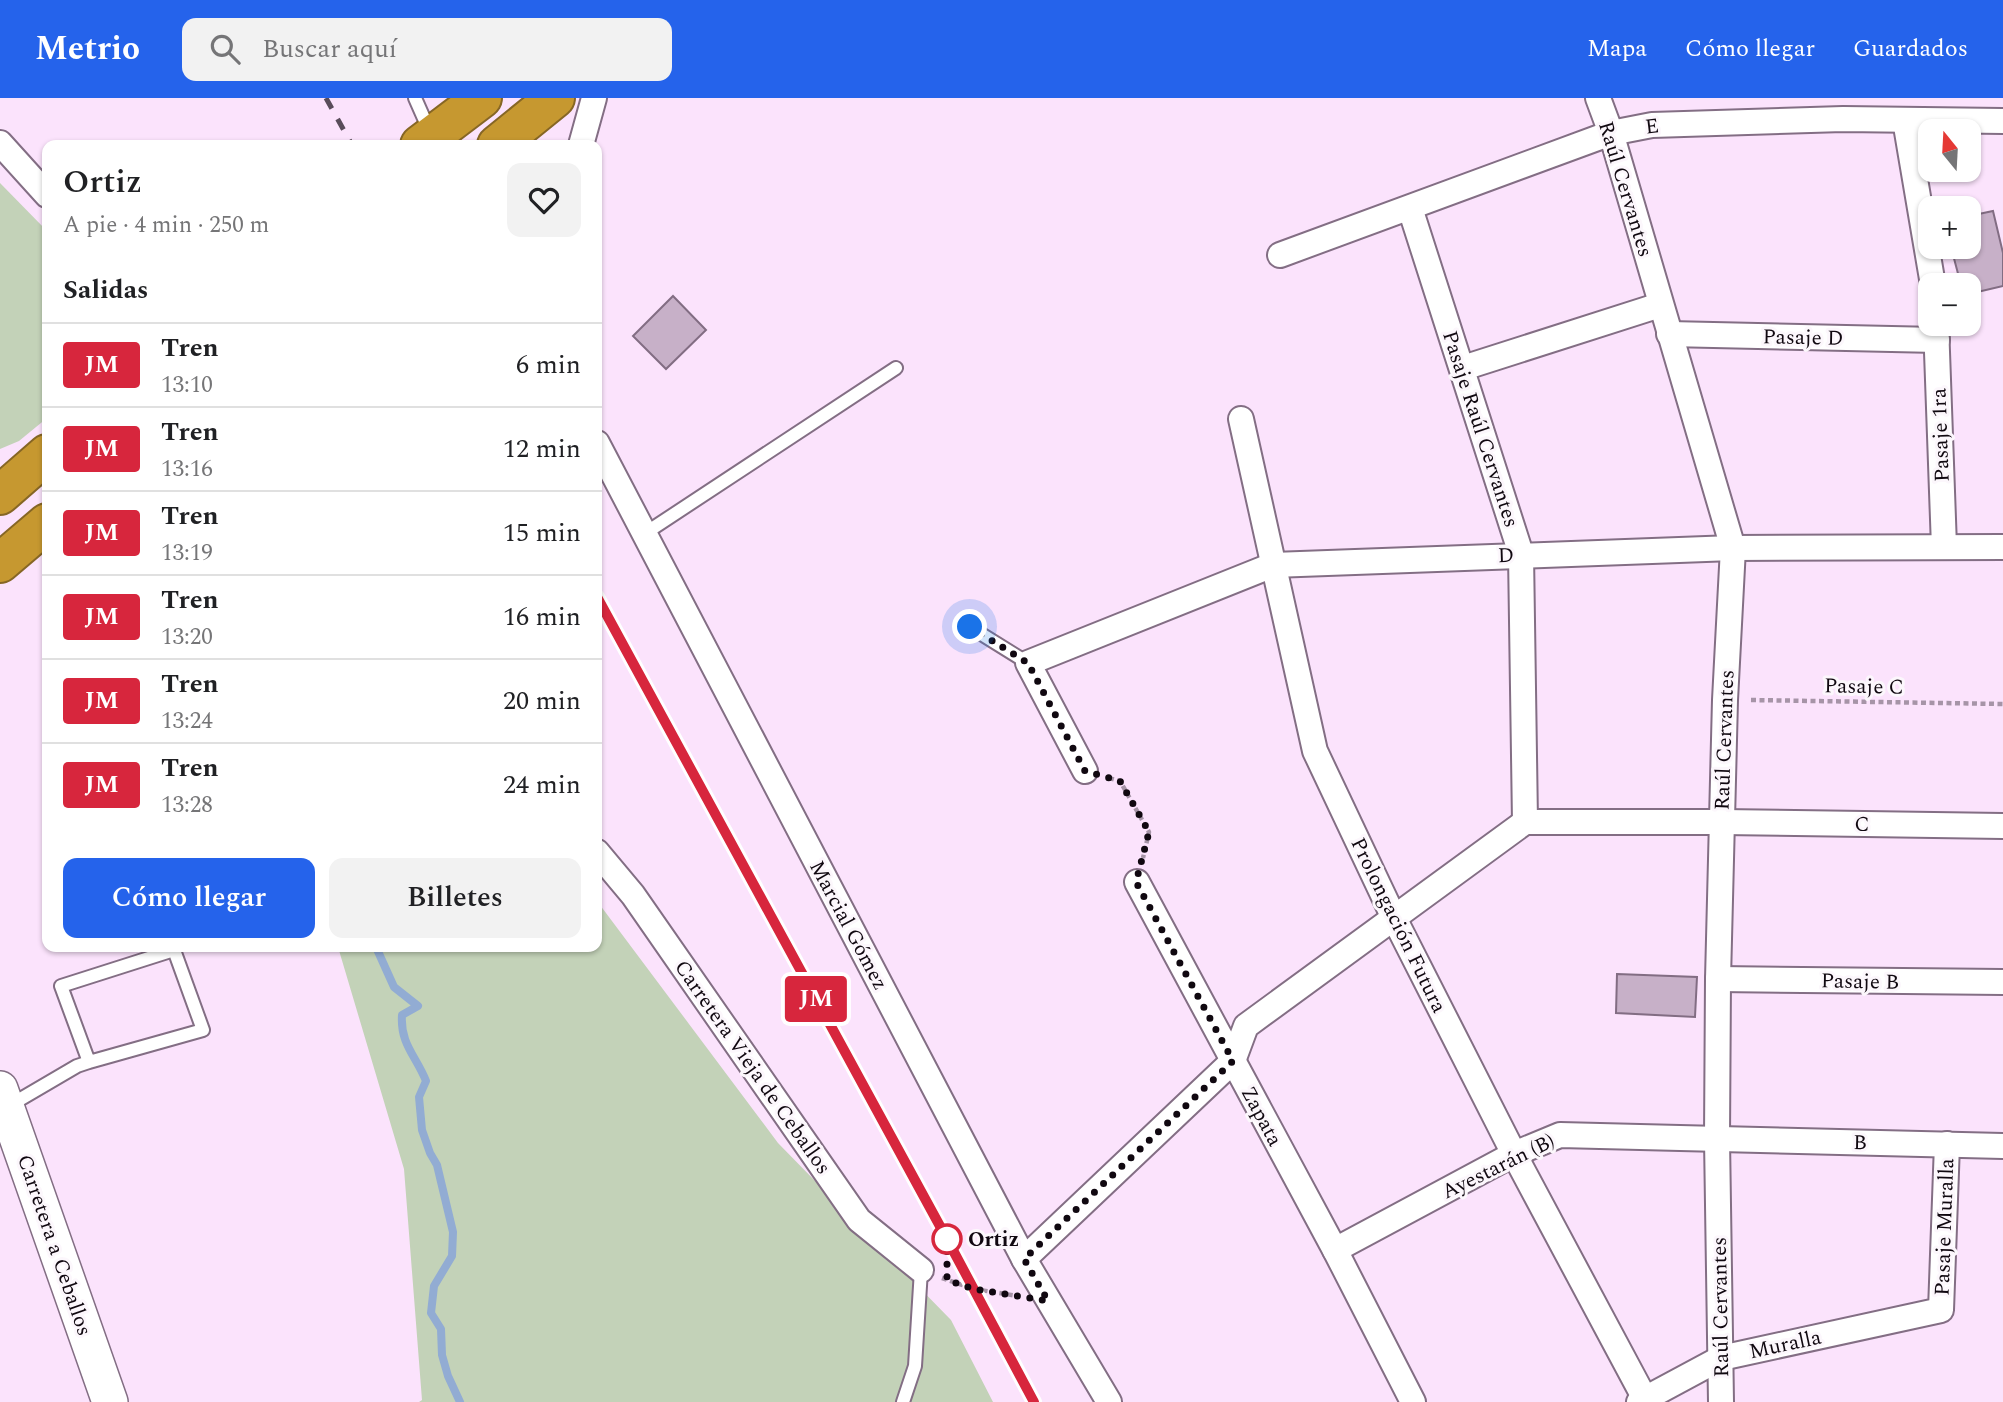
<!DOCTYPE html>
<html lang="es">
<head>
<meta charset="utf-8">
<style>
	:root { --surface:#fff; --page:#f2f2f2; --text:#202124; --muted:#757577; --line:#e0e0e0; --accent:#2563eb }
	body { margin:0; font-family:Spectral,serif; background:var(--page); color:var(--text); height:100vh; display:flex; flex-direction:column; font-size:26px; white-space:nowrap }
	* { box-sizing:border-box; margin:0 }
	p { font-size:23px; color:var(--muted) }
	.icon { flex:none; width:38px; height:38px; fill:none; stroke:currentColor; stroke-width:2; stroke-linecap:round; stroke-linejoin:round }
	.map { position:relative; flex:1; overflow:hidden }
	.panel { position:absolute; left:42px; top:42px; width:560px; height:812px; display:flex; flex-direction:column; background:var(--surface); border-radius:14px; box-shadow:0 2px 5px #0004 }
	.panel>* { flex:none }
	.badge { padding:0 14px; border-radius:5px; font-size:24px; line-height:46px }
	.needle { width:46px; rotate:342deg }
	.buttons { position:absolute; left:1918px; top:21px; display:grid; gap:14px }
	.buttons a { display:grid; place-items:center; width:63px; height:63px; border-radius:14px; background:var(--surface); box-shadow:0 2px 5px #0004; font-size:35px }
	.you { position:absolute; width:35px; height:35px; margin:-18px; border:5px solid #fff; border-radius:50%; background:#1a73e8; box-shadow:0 0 0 10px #1a73e833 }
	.map>.badge { position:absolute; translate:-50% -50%; box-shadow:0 0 0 4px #fff }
	h2 { padding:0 21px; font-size:26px; line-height:63px }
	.round { display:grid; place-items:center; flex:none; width:74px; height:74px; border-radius:14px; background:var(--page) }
	.overview { display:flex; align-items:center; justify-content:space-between; height:119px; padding:0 21px }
	h1 { font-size:33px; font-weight:600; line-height:52px }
	.primary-button { display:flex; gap:14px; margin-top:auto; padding:14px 21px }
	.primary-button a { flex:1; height:80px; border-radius:14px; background:var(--accent); color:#fff; font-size:28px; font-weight:600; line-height:80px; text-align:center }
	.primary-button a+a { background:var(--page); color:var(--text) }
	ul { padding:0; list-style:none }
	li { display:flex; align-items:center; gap:21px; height:84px; padding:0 21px; border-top:2px solid var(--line) }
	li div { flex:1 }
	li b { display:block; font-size:26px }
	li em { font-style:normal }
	li .badge { min-width:77px; font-weight:700; text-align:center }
	header { display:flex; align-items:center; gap:42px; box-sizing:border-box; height:98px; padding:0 35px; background:var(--accent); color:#fff }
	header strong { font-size:33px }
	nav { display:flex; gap:38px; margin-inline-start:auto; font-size:24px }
	.search { width:490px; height:63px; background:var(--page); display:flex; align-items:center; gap:18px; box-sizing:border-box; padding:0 24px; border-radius:14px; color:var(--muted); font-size:26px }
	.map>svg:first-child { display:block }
	.green { fill:#c3d2b8 }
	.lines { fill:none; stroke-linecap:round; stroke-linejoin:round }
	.stream { stroke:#92acd3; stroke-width:8 }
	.building { fill:#c7b0c8; stroke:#826d83; stroke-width:2 }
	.lane-casing { stroke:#836e84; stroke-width:16 }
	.street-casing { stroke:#836e84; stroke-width:28 }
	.secondary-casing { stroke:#836e84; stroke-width:38 }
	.highway-casing { stroke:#866625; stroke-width:42 }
	.path { stroke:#a694a7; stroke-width:4.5; stroke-dasharray:5 3.5; stroke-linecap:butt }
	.lane { stroke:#fff; stroke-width:12 }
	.street { stroke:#fff; stroke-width:24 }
	.secondary { stroke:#fff; stroke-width:35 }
	.highway { stroke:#c69830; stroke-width:38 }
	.rail { stroke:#594c5a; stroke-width:5; stroke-dasharray:12 12; stroke-linecap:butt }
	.line-casing { stroke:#fff; stroke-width:16 }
	.line { stroke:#d7263d; stroke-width:10 }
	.walk { stroke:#100810; stroke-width:7; stroke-dasharray:0 12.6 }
	.stop-dot { fill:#fff; stroke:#d7263d; stroke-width:3.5 }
	.labels { text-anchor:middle; stroke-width:6; stroke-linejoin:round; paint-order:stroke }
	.street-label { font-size:21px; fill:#100810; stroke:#fcf7fc }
	.stop-label { font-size:21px; font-weight:bold; fill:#100810; stroke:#fcf7fc; text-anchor:start }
</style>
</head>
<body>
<header>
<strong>Metrio</strong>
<div class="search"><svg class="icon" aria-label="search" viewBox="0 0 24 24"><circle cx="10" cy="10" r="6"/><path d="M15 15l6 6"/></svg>Buscar aquí</div>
<nav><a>Mapa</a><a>Cómo llegar</a><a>Guardados</a></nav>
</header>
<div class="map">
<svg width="2003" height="1304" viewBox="0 0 2003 1304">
	<rect width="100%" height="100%" fill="#fbe3fc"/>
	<g class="green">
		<path d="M 0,85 L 47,133 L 47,320 L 19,343 L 0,351 Z"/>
		<path d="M 597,803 L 778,1045 L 951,1222 L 993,1304 L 419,1304 L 422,1302 L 404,1071 L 338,849 L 597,849 Z"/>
	</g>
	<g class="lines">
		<path class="stream" d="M 376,849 L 394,889 L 418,908 L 402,917 C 400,946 416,958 426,983 L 419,999 L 422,1032 L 430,1055 L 437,1067 L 453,1134 L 452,1158 L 434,1188 L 431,1215 L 441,1231 L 442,1257 L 448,1278 L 460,1304"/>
	</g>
	<g class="building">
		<path d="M 1993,113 L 2003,155 L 2003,188 L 1969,196 L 1969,187 L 1961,187 L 1951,149 L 1969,149 L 1969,118 Z"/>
		<path d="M 673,198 L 706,232 L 666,271 L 633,238 Z"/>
		<path d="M 1617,876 L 1697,879 L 1695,919 L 1616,915 Z"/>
	</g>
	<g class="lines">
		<defs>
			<g id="lane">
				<path d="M 415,0 L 430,34"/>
				<path d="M 644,436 L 896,270"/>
				<path d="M 970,529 L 1028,565"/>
				<path d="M 7,1009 L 77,968 L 89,964 L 203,932 L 174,852 L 61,888 L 89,964"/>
				<path d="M 903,1304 L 915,1268 L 921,1172"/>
			</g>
			<g id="street">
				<path d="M 1598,0 L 1611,35 L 1733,450 L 1725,602 L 1718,881 L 1717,1041 L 1721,1304"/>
				<path d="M 1905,22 L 1933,187"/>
				<path d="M 0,45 L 47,97"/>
				<path d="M 581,47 L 594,0"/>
				<path d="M 1410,110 L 1521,456 L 1525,724"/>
				<path d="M 1280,157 L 1611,35 L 1652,27 L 1843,21 L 2003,23"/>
				<path d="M 1936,226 L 1944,449"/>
				<path d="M 1669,236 L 1937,242"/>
				<path d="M 1463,270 L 1660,207"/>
				<path d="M 1241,321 L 1315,653 L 1394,820 L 1514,1056 L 1645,1301"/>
				<path d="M 597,345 L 1024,1161 L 1109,1304"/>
				<path d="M 1085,673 L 1028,565 L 1273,467 L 1733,450 L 2003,449"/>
				<path d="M 597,754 L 633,797 L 859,1122 L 921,1172"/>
				<path d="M 1137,784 L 1335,1152 L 1413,1304"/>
				<path d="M 1718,881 L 2003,884"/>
				<path d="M 1335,1152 L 1514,1056 L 1560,1037 L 2003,1048"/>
				<path d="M 1024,1161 L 1233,963 L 1246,928 L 1525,724 L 1722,724 L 2003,728"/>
				<path d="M 1639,1304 L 1721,1260 L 1941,1212 L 1947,1046"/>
			</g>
			<path id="secondary" d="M 0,991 L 110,1304"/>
			<g id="highway">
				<path d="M 420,47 L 482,0"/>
				<path d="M 497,47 L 555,0"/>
				<path d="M 0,397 L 47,356"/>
				<path d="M 0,465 L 47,425"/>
			</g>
		</defs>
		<use href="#lane" class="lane-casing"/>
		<use href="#street" class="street-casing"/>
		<use href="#secondary" class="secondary-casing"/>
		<use href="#highway" class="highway-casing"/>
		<g class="path">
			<path d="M 1751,602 L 2003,606"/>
			<path d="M 1109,680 L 1120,683 L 1149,734 L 1143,760"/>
			<path d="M 942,1180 L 974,1191 L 1018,1198"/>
		</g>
		<use href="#lane" class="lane"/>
		<use href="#street" class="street"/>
		<use href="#secondary" class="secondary"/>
		<use href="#highway" class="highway"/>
		<g class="rail">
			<path d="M 326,0 L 352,47"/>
			<path d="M 597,499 L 947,1141 L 1034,1304"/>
		</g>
	</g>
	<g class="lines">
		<defs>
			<path id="line" d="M 597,499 L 947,1141 L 1034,1304"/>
		</defs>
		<use href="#line" class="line-casing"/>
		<use href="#line" class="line"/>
		<path class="walk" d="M 947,1141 L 947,1182 L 974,1191 L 1048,1203 L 1024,1161 L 1233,963 L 1136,784 L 1149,734 L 1120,683 L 1085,673 L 1028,565 L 970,529"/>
	</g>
	<circle class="stop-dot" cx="947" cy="1141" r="14"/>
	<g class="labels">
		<g class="street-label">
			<text transform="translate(1652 28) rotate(-7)" y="7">E</text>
			<text transform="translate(1626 91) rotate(73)" y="7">Raúl Cervantes</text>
			<text transform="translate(1803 239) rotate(1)" y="7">Pasaje D</text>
			<text transform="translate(1481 331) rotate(72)" y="7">Pasaje Raúl Cervantes</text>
			<text transform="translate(1940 337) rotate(-92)" y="7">Pasaje 1ra</text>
			<text transform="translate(1506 457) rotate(-2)" y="7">D</text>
			<text transform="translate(1864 588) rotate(1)" y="7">Pasaje C</text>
			<text transform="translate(1724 642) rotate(-88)" y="7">Raúl Cervantes</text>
			<text transform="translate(1862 726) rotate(1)" y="7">C</text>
			<text transform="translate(849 827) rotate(62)" y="7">Marcial Gómez</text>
			<text transform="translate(1399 827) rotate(64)" y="7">Prolongación Futura</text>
			<text transform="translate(1860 883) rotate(1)" y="7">Pasaje B</text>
			<text transform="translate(753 969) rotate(55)" y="7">Carretera Vieja de Ceballos</text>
			<text transform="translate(1262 1018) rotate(62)" y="7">Zapata</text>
			<text transform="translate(1860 1044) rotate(1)" y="7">B</text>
			<text transform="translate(1498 1068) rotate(-26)" y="7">Ayestarán (B)</text>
			<text transform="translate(1944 1129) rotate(-88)" y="7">Pasaje Muralla</text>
			<text transform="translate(55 1147) rotate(71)" y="7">Carretera a Ceballos</text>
			<text transform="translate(1720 1209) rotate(-91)" y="7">Raúl Cervantes</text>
			<text transform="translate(1785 1246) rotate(-12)" y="7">Muralla</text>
		</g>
		<g class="stop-label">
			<text x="968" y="1148">Ortiz</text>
		</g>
	</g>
</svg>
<div class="buttons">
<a><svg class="needle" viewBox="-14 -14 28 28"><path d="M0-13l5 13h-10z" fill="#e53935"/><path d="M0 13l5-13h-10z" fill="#757577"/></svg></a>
<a>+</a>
<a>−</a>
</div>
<div class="you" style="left:970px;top:529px"></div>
<b class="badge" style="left:816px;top:901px;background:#d7263d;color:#fff">JM</b>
<section class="panel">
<div class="overview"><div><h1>Ortiz</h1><p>A pie · 4 min · 250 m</p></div><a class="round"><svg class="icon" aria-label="heart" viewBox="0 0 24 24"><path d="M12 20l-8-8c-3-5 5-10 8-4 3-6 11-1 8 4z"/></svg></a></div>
<h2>Salidas</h2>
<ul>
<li><span class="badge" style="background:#d7263d;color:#fff">JM</span><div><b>Tren</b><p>13:10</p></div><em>6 min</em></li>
<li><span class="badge" style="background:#d7263d;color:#fff">JM</span><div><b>Tren</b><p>13:16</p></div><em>12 min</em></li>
<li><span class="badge" style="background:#d7263d;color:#fff">JM</span><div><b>Tren</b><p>13:19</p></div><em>15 min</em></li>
<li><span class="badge" style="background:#d7263d;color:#fff">JM</span><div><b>Tren</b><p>13:20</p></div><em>16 min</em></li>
<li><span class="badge" style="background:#d7263d;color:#fff">JM</span><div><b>Tren</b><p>13:24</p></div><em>20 min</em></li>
<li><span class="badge" style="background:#d7263d;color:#fff">JM</span><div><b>Tren</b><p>13:28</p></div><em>24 min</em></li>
</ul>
<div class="primary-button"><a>Cómo llegar</a><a>Billetes</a></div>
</section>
</div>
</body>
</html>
